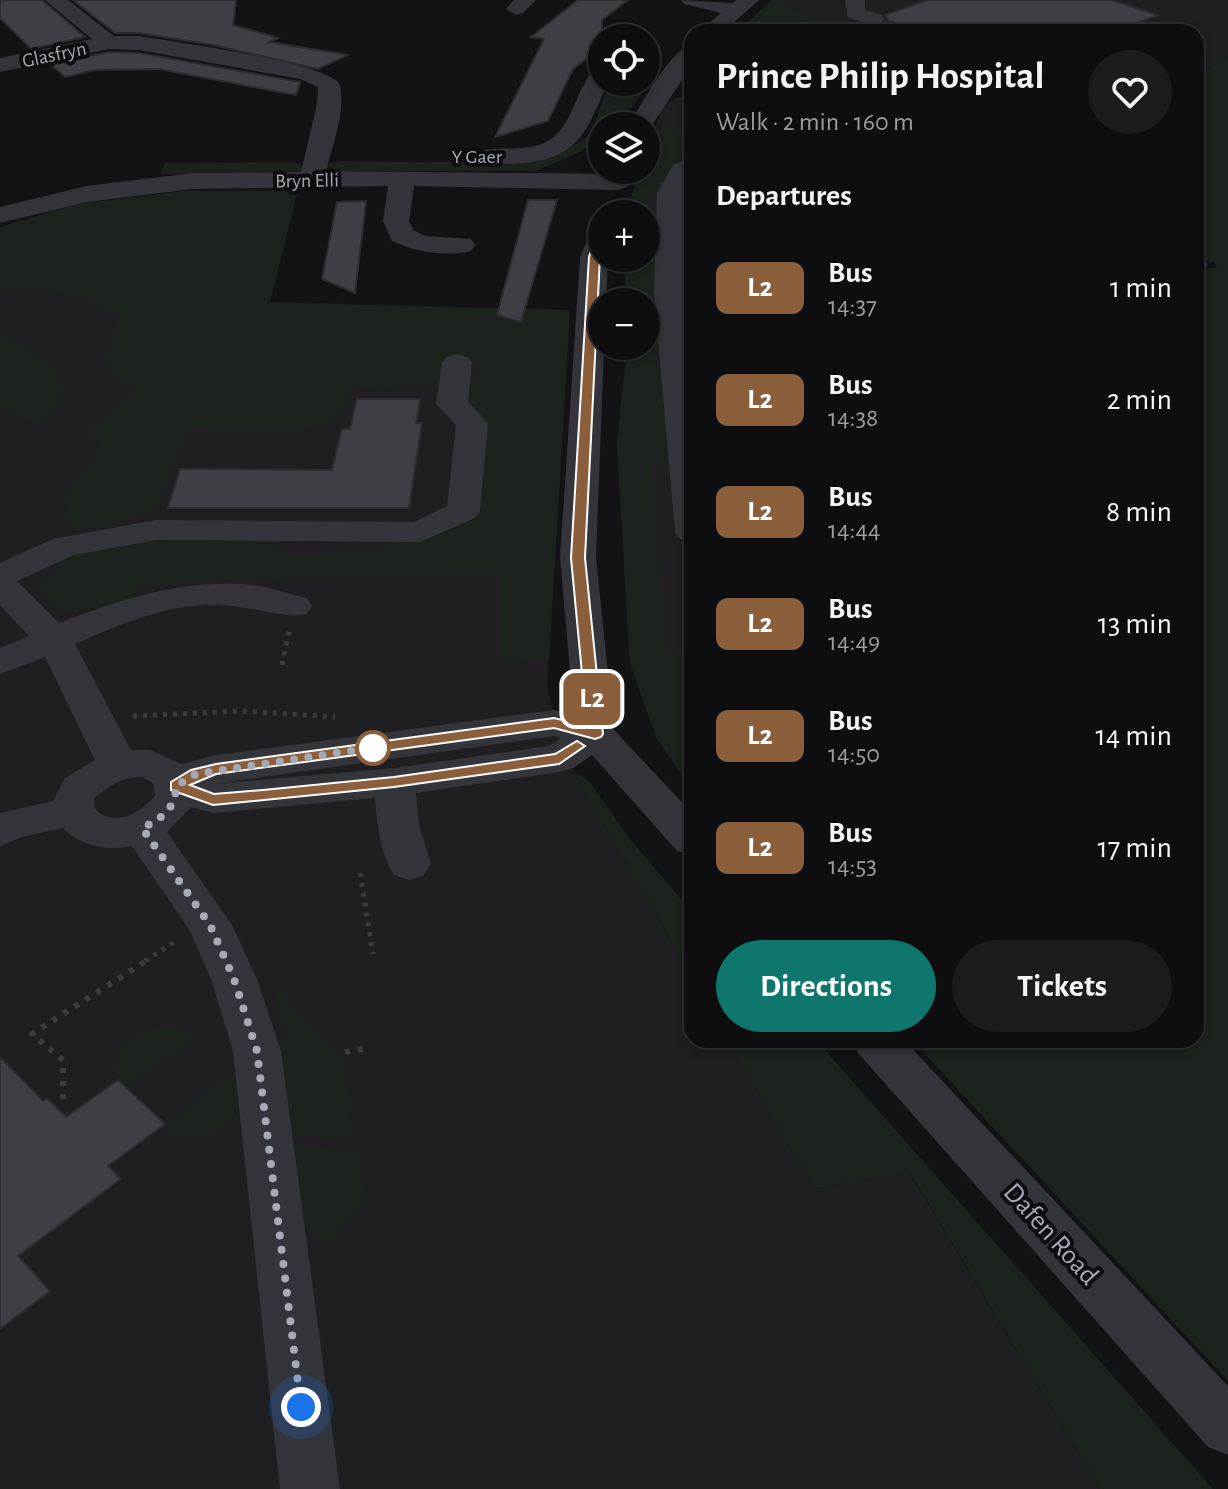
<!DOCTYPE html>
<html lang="en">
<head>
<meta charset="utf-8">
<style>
	:root { --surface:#0e0e10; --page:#1c1c1e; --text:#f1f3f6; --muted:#9b9c9f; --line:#2e2e30; --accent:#0f766e }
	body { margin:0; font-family:"Alegreya Sans",sans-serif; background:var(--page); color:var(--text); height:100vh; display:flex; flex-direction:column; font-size:30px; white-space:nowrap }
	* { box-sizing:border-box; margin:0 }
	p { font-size:26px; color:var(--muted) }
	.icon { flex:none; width:44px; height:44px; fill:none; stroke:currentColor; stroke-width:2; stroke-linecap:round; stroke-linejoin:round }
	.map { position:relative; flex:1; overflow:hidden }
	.panel { position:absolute; left:684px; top:24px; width:520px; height:1024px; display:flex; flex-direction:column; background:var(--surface); border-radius:24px; box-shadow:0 4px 12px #0003,0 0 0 2px var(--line) }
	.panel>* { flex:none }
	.badge { padding:0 16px; border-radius:12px; font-size:28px; line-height:52px }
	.fabs { position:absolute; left:588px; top:24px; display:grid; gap:16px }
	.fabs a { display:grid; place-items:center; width:72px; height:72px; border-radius:50%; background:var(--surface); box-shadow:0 4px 12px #0003,0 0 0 2px var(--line); font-size:40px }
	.you { position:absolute; width:40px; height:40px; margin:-20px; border:6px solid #fff; border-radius:50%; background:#1a73e8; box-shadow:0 0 0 12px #1a73e833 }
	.map>.badge { position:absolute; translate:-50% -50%; box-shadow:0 0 0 4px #fff }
	h2 { padding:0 32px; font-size:30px; line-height:72px }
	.round { display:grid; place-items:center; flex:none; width:84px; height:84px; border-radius:42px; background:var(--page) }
	.head { display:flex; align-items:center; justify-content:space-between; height:136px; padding:0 32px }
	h1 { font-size:38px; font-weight:600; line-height:60px }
	.action { display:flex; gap:16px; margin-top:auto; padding:16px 32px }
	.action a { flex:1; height:92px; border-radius:48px; background:var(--accent); color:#fff; font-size:32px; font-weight:600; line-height:92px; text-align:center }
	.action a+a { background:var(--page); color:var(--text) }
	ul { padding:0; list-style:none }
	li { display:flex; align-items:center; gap:24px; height:112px; padding:0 32px }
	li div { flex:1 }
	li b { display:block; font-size:30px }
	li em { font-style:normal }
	li .badge { min-width:88px; font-weight:700; text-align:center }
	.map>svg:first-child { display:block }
	.built { fill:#1f1f22 }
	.green { fill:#1b231c }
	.building { fill:#3f4045; stroke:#2d2d31; stroke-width:2 }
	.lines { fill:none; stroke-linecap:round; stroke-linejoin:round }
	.path-far2 { stroke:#3a3c41; stroke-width:4; stroke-dasharray:3 5; stroke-linecap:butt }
	.path-far1 { stroke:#3a3c41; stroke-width:5; stroke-dasharray:4 6; stroke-linecap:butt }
	.path { stroke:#3a3c41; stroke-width:6; stroke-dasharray:5 8; stroke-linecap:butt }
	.minor { fill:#34353a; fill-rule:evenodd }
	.line { fill:#8b5e3c; stroke:#fff; stroke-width:2 }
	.walk { stroke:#a5aab5; stroke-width:8; stroke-dasharray:0 14.4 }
	.stop-dot { fill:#fff; stroke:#8b5e3c; stroke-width:4 }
	.labels { text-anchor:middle; stroke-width:8; stroke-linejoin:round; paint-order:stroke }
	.far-street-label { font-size:20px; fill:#a5aab5; stroke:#0e0e10 }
	.near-street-label { font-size:28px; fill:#a5aab5; stroke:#0e0e10 }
</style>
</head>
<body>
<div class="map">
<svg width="1228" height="1489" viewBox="0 0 1228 1489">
	<rect width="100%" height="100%" fill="#131315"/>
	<g class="built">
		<path d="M 772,0 L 1228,0 L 1228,57 L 1206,71 L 1196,81 L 1196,32 L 737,32 Z"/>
		<path d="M 692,96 L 692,765 L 630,664 L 617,443 L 627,346 L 646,346 L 646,302 L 626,302 L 624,258 L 646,258 L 646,214 L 627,214 L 639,170 L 646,170 L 646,150 L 663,107 L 675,98 Z"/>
		<path d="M 0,261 L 229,336 L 568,337 L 547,688 L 573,771 L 692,977 L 692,1040 L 728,1040 L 814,1189 L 908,1171 L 1100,1489 L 0,1489 Z"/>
	</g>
	<g class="green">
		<path d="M 772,0 L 835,32 L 737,32 Z"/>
		<path d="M 1228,57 L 1228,1381 L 912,1040 L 1196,1040 L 1196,268 L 1217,268 L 1214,262 L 1196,261 L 1196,81 L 1206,71 Z"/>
		<path d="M 650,81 C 638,97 623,126 602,126 L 602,134 L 580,152 L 536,171 L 324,171 L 328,164 L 341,161 C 388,161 561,171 589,134 C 598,121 600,102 608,88 L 627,82 Z"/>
		<path d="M 673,129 L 692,138 L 692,146 L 684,146 L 669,189 L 647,192 L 643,214 L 627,214 L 639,170 L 646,170 L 646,150 L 652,133 Z"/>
		<path d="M 294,162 L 305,166 L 304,171 L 160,174 L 165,163 Z"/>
		<path d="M 298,190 L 270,302 L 570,310 L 549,660 L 500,658 L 499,573 L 138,582 L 135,599 L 71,613 L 46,599 L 41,585 L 62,565 L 57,561 C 129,533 201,538 276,537 L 273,556 L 383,554 L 386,538 L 470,510 L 465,400 L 479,368 L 466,355 L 445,355 L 436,385 L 352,387 C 346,397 339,411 331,418 C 311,437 217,428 188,427 L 158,498 L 150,509 L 111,524 L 85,529 L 69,524 L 64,514 L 69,492 L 103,446 L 88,432 C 104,415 122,406 137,388 L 112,373 L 108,355 L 116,340 L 118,314 L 76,293 L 37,288 L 0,290 L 0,227 L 76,204 L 184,191 Z"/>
		<path d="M 646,235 L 664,240 L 667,352 L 653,353 L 655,371 L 670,372 L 675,461 L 651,462 L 664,653 L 692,653 L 692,791 L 656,737 L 630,664 L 617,443 L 627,346 L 646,346 L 646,302 L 626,302 L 624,258 L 646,258 Z"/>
		<path d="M 0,337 L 8,339 L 51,367 L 61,386 C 49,429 30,426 0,403 Z"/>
		<path d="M 573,771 L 590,782 L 628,837 L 692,912 L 692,977 Z"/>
		<path d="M 281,990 L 298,1015 L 341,1057 L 351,1118 L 349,1138 L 287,1134 L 274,1044 L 290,1034 L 278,1008 L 276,995 Z"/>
		<path d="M 163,1027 L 176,1028 L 193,1038 L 125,1084 L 115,1080 C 114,1047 133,1035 163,1027 Z"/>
		<path d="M 728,1040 L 816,1040 L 1213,1489 L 1100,1489 L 909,1171 L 814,1189 Z"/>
		<path d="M 236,1070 L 241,1108 C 223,1133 204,1139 174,1135 L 169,1127 Z"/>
		<path d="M 286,1145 L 355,1152 C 361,1182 376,1208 339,1221 L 338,1242 L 322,1240 L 297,1222 Z"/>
	</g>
	<g class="building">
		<path d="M 0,0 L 42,0 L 85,37 L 31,49 L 0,18 Z"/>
		<path d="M 73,0 L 236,0 L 233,25 L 278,38 L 269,42 L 348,55 L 318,69 L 214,45 L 139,33 L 115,33 Z"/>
		<path d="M 578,0 L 628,0 L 602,20 L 602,59 L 590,56 L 573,69 L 548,121 L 495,137 L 544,39 L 531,37 Z"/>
		<path d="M 928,0 L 1111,0 L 1158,15 L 1114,32 L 920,32 L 888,20 L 885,15 Z"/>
		<path d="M 109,52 L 139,53 L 300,82 L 296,95 L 159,69 L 95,70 L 65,77 L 50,64 Z"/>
		<path d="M 528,200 L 557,200 L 521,322 L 497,315 Z"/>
		<path d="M 366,201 L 355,293 L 322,279 L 337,202 Z"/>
		<path d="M 357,399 L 420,399 L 416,423 L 422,423 L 409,508 L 168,508 L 180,469 L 332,470 L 342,429 L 350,429 Z"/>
		<path d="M 0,1057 L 43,1101 L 47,1098 L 66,1117 L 118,1080 L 165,1124 L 108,1166 L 121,1179 L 18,1256 L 50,1291 L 0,1329 Z"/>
	</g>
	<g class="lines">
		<path class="path-far2" d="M 1196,265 L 1212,265"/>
		<g class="path-far1">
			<path d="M 282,665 L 289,631"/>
			<path d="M 133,716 L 240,711 L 335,717"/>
			<path d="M 360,873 L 373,954"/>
			<path d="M 145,961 L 176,941"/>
		</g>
		<g class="path">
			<path d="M 345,1052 L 368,1048"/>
			<path d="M 63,1099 L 63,1060 L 32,1034 L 149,959"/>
		</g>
		<g class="minor">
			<path d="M 45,0 L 68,0 L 114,36 L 139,36 C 167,41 336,63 340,86 C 346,112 332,146 326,171 L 618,174 L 627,177 L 631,182 L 627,187 L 618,190 L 414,186 L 409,221 L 413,230 L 425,236 L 471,239 L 475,245 L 471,251 C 444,257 416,252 392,241 L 383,221 L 388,186 L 193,189 L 87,202 L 0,223 L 0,207 L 87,186 L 193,173 L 301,172 L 317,104 L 318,87 L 300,79 L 139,50 L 109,49 L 0,72 L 0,58 L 92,39 Z"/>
			<path d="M 514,0 L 536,0 L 523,13 L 516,15 L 506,9 Z"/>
			<path d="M 681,0 L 733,3 L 736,0 L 759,0 L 723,32 L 699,32 L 721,13 L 684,4 Z"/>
			<path d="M 845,0 L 865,0 L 865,10 L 882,15 L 885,20 L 874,26 L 848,17 Z"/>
			<path d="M 692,45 L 692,65 L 648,131 L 646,132 L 646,126 L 628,126 C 642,105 668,51 692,45 Z"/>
			<path d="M 597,74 L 602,75 L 602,82 L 608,82 C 588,128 580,158 524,163 C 510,164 494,165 480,161 L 477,156 L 480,151 C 497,147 514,150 531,147 C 569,141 571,103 589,76 Z"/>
			<path d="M 692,157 L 692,175 L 683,193 L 682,293 L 692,380 L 692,542 L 680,539 L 675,532 L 654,293 L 657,193 L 673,165 Z"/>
			<path d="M 602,224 L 602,258 L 608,258 L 606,302 L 602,302 L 604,346 L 596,558 L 614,730 L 692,813 L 692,855 L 677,851 L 592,755 L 573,768 L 559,772 L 416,793 L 419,825 L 431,864 L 424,875 L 409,880 L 394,875 C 380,852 377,824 375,798 L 213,813 L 191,807 L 167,832 L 232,925 L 257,979 L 281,1051 L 340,1489 L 280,1489 L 233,1051 L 211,979 L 190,931 L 132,846 C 107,851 82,847 63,828 L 22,837 L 0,846 L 0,813 L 53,801 L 65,778 L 95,760 L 45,657 L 0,674 L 0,648 L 29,636 L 0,605 L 0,563 L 53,539 L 156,520 L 414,522 L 447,506 L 456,425 L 436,404 L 442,363 L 446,357 L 457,354 L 468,357 L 472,363 L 468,402 L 488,423 L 480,511 L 475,518 L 420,542 L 156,540 L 74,555 L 17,581 L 59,623 C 121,599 185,578 252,585 C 271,587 289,594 307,598 L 312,606 L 307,614 C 286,619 248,606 222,605 C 172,602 120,624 75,644 L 131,750 L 150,750 L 182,764 L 216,755 L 554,710 L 574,715 L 560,558 L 580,257 L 593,226 ZM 554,736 L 561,738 L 549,746 L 394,768 L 213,784 ZM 142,777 L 153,783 L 155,796 C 138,814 116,828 95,809 L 94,798 C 108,786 124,776 142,777 Z"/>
			<path d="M 851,1040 L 904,1040 L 1228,1386 L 1228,1455 L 1208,1447 L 858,1053 Z"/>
		</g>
	</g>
	<path class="line" d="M 598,230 L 607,232 L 600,257 L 585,558 L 603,734 L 601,737 L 595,739 L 554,728 L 216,774 L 190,785 L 214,794 L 263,790 L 394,777 L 555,754 L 577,741 L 585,746 L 559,764 L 394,787 L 213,805 L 171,790 L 171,782 L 191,770 L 216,764 L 554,718 L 587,726 L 571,558 L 589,257 Z"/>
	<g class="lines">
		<path class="walk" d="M 301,1407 L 257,1051 L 234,979 L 210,925 L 142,828 C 161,819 176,809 176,786 L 196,774 L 378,747 L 373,748"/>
	</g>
	<circle class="stop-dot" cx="373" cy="748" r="16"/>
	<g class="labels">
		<g class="far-street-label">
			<text transform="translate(54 54) rotate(-12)" y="7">Glasfryn</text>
			<text x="477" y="163">Y Gaer</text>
			<text transform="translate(307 180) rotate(-1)" y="7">Bryn Elli</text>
		</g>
		<g class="near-street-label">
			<text transform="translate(1052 1233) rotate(48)" y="10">Dafen Road</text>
		</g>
	</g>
</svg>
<div class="fabs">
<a><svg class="icon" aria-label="locate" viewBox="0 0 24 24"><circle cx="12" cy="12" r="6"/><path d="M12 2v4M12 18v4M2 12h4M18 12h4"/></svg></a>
<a><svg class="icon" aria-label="layers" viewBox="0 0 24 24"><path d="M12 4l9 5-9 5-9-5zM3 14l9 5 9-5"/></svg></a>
<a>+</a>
<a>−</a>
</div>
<div class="you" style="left:301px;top:1407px"></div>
<b class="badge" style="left:592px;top:699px;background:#8b5e3c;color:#fff">L2</b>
<section class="panel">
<div class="head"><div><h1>Prince Philip Hospital</h1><p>Walk · 2 min · 160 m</p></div><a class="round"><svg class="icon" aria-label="heart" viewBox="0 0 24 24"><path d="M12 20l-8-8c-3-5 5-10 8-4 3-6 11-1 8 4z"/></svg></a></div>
<h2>Departures</h2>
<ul>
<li><span class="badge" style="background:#8b5e3c;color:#fff">L2</span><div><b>Bus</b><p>14:37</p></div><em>1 min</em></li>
<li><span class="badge" style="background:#8b5e3c;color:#fff">L2</span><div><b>Bus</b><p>14:38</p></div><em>2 min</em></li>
<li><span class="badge" style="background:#8b5e3c;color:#fff">L2</span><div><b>Bus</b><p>14:44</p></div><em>8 min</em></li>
<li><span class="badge" style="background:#8b5e3c;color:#fff">L2</span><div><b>Bus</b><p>14:49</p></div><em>13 min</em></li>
<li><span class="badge" style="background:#8b5e3c;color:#fff">L2</span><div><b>Bus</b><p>14:50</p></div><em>14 min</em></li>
<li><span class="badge" style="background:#8b5e3c;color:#fff">L2</span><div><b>Bus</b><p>14:53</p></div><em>17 min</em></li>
</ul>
<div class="action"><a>Directions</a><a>Tickets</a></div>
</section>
</div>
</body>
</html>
